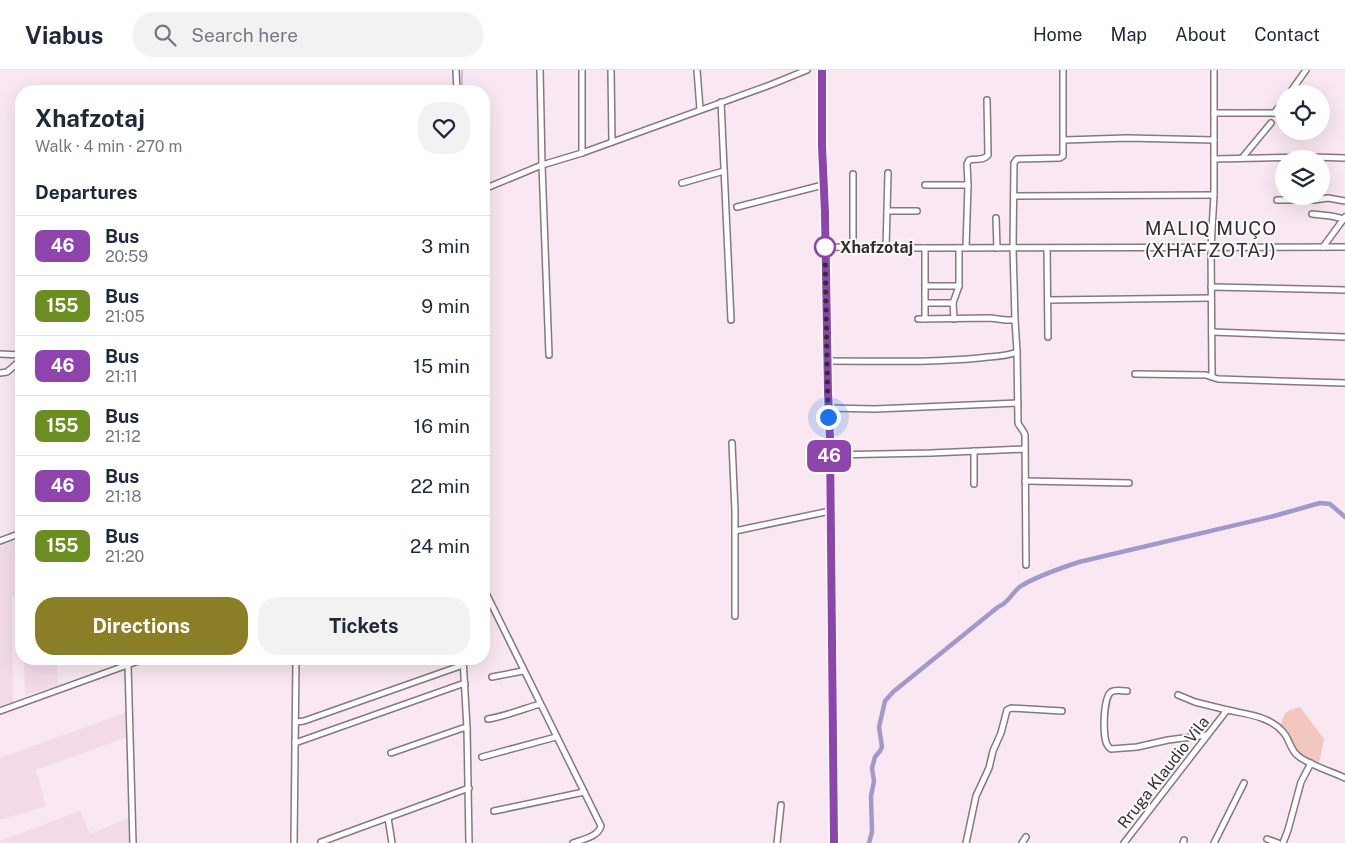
<!DOCTYPE html>
<html lang="en">
<head>
<meta charset="utf-8">
<style>
	:root { --surface:#fff; --page:#f2f2f3; --text:#1f2937; --muted:#747a83; --line:#e0e1e3; --accent:#8a7f26 }
	body { margin:0; font-family:"Public Sans",sans-serif; background:var(--page); color:var(--text); height:100vh; display:flex; flex-direction:column; font-size:19px; white-space:nowrap }
	* { box-sizing:border-box; margin:0 }
	p { font-size:16px; color:var(--muted) }
	.icon { flex:none; width:28px; height:28px; fill:none; stroke:currentColor; stroke-width:2; stroke-linecap:round; stroke-linejoin:round }
	.map { position:relative; flex:1; overflow:hidden }
	.side { position:absolute; left:15px; top:15px; width:475px; height:580px; display:flex; flex-direction:column; background:var(--surface); border-radius:20px; box-shadow:0 5px 20px #0002 }
	.side>* { flex:none }
	.badge { padding:0 10px; border-radius:8px; font-size:18px; line-height:32px }
	.controls { position:absolute; left:1275px; top:15px; display:grid; gap:10px }
	.controls a { display:grid; place-items:center; width:55px; height:55px; border-radius:50%; background:var(--surface); box-shadow:0 5px 20px #0002; font-size:25px }
	.you { position:absolute; width:25px; height:25px; margin:-12px; border:4px solid #fff; border-radius:50%; background:#1a73e8; box-shadow:0 0 0 8px #1a73e833 }
	.map>.badge { position:absolute; translate:-50% -50%; box-shadow:0 0 0 2px #fff }
	h2 { padding:0 20px; font-size:19px; line-height:45px }
	.round { display:grid; place-items:center; flex:none; width:52px; height:52px; border-radius:20px; background:var(--page) }
	.overview { display:flex; align-items:center; justify-content:space-between; height:85px; padding:0 20px }
	h1 { font-size:24px; font-weight:700; line-height:38px }
	.primary-button { display:flex; gap:10px; margin-top:auto; padding:10px 20px }
	.primary-button a { flex:1; height:58px; border-radius:20px; background:var(--accent); color:#fff; font-size:20px; font-weight:700; line-height:58px; text-align:center }
	.primary-button a+a { background:var(--page); color:var(--text) }
	ul { padding:0; list-style:none }
	li { display:flex; align-items:center; gap:15px; height:60px; padding:0 20px; border-top:1px solid var(--line) }
	li div { flex:1 }
	li b { display:block; font-size:19px }
	li em { font-style:normal }
	li .badge { min-width:55px; font-weight:700; text-align:center }
	header { display:flex; align-items:center; gap:30px; box-sizing:border-box; height:70px; padding:0 25px; background:var(--surface); border-bottom:1px solid var(--line) }
	header strong { font-size:24px }
	nav { display:flex; gap:28px; margin-inline-start:auto; font-size:18px }
	.search { width:350px; height:45px; background:var(--page); display:flex; align-items:center; gap:12px; box-sizing:border-box; padding:0 18px; border-radius:20px; color:var(--muted); font-size:19px }
	.map>svg:first-child { display:block }
	.built { fill:#f3dae8 }
	.green { fill:#f1c7bf }
	.lines { fill:none; stroke-linecap:round; stroke-linejoin:round }
	.stream { stroke:#a298c9; stroke-width:1 }
	.canal { stroke:#a298c9; stroke-width:4.5 }
	.minor-casing { stroke:#867780; stroke-width:8 }
	.major-casing { stroke:#d2d1d2; stroke-width:9 }
	.minor { stroke:#fff; stroke-width:5 }
	.major { stroke:#e6b3f5; stroke-width:6 }
	.line-casing { stroke:#fff; stroke-width:11 }
	.line { stroke:#8e44ad; stroke-width:8 }
	.walk { stroke:#342e31; stroke-width:5; stroke-dasharray:0 9 }
	.stop-dot { fill:#fff; stroke:#8e44ad; stroke-width:2.5 }
	.labels { text-anchor:middle; stroke-width:4; stroke-linejoin:round; paint-order:stroke }
	.stop-label { font-size:16px; font-weight:bold; fill:#342e31; stroke:#fdfafc; text-anchor:start }
	.street-label { font-size:16px; fill:#342e31; stroke:#fdfafc }
	.quarter-label { font-size:19px; letter-spacing:1px; fill:#342e31; stroke:#fdfafc }
</style>
</head>
<body>
<header>
<strong>Viabus</strong>
<div class="search"><svg class="icon" aria-label="search" viewBox="0 0 24 24"><circle cx="10" cy="10" r="6"/><path d="M15 15l6 6"/></svg>Search here</div>
<nav><a>Home</a><a>Map</a><a>About</a><a>Contact</a></nav>
</header>
<div class="map">
<svg width="1345" height="773" viewBox="0 0 1345 773">
	<rect width="100%" height="100%" fill="#f9e8f2"/>
	<g class="built">
		<path d="M 21,468 L 21,527 L 12,527 L 13,633 L 0,638 L 0,476 Z"/>
		<path d="M 24,589 L 57,589 L 58,616 L 25,625 Z"/>
		<path d="M 127,642 L 127,667 L 36,700 L 46,736 L 0,750 L 0,688 Z"/>
		<path d="M 80,741 L 90,764 L 129,748 L 131,773 L 0,773 L 0,771 Z"/>
	</g>
	<path class="green" d="M 1300,637 L 1324,669 L 1320,690 L 1317,694 L 1295,683 L 1286,660 L 1281,656 C 1283,643 1287,640 1300,637 Z"/>
	<g class="lines">
		<path class="stream" d="M 462,0 L 462,21"/>
		<path class="canal" d="M 869,773 L 872,762 L 871,726 L 874,711 L 872,698 L 875,687 L 880,681 L 882,677 L 879,657 L 885,631 L 893,622 L 998,537 C 1009,533 1012,522 1021,516 C 1037,506 1061,498 1079,492 L 1274,446 L 1320,433 L 1330,434 L 1345,447"/>
		<defs>
			<g id="minor">
				<path d="M 456,0 L 457,21"/>
				<path d="M 540,0 L 542,95 L 549,285"/>
				<path d="M 611,0 L 612,72"/>
				<path d="M 697,0 L 700,39"/>
				<path d="M 1289,24 L 1306,0"/>
				<path d="M 721,32 L 731,250"/>
				<path d="M 1214,43 L 1284,43"/>
				<path d="M 1274,43 L 1284,31"/>
				<path d="M 1064,70 L 1127,68 L 1214,70"/>
				<path d="M 582,83 L 582,0"/>
				<path d="M 1242,88 L 1271,53"/>
				<path d="M 1214,89 L 1311,87 L 1345,88"/>
				<path d="M 682,113 L 724,101"/>
				<path d="M 925,115 L 968,115"/>
				<path d="M 484,119 L 542,95 L 582,83 L 770,15 L 807,0"/>
				<path d="M 1014,126 L 1214,125"/>
				<path d="M 1277,130 L 1314,130 L 1328,128 L 1345,131"/>
				<path d="M 737,137 L 823,115"/>
				<path d="M 887,141 L 917,141"/>
				<path d="M 1312,144 L 1331,146 L 1344,149"/>
				<path d="M 996,148 L 997,178"/>
				<path d="M 825,177 L 925,178 L 1345,177"/>
				<path d="M 853,177 L 853,104"/>
				<path d="M 1323,177 L 1345,147"/>
				<path d="M 886,178 L 888,103"/>
				<path d="M 925,178 L 925,249"/>
				<path d="M 966,178 L 968,115 L 967,94 L 969,90 C 976,88 984,91 988,85 L 987,30"/>
				<path d="M 1047,178 L 1048,267"/>
				<path d="M 926,216 L 959,216"/>
				<path d="M 1211,217 L 1345,220"/>
				<path d="M 1049,230 L 1211,228"/>
				<path d="M 926,233 L 953,233"/>
				<path d="M 918,249 L 990,248 L 1006,250 L 1015,250 L 1017,282 L 1018,353 C 1020,358 1024,360 1025,365 L 1026,495"/>
				<path d="M 954,249 L 953,233 L 959,216 L 959,178"/>
				<path d="M 1015,250 L 1013,178 L 1014,93 L 1017,89 L 1060,88 L 1063,86 L 1063,0"/>
				<path d="M 1212,262 L 1345,267"/>
				<path d="M 0,284 L 21,285"/>
				<path d="M 827,291 C 878,291 928,293 979,288 C 992,286 1005,287 1017,282"/>
				<path d="M 0,303 L 7,302 L 21,290"/>
				<path d="M 1135,304 L 1206,305 L 1218,309 L 1345,313"/>
				<path d="M 1212,307 L 1211,177 L 1214,125 L 1214,0"/>
				<path d="M 828,338 L 875,339 L 1018,333"/>
				<path d="M 732,373 L 735,441 L 735,546"/>
				<path d="M 974,381 L 974,414"/>
				<path d="M 829,385 L 931,383 L 1025,379"/>
				<path d="M 1025,411 L 1129,413"/>
				<path d="M 735,461 L 830,441"/>
				<path d="M 0,471 L 21,463"/>
				<path d="M 484,519 L 601,756 C 598,767 583,769 573,773"/>
				<path d="M 463,589 L 467,658 L 469,773"/>
				<path d="M 128,595 L 133,773"/>
				<path d="M 492,607 L 523,601"/>
				<path d="M 1127,621 C 1122,621 1115,619 1111,622 C 1103,628 1102,669 1108,676 C 1109,678 1110,678 1111,679 L 1137,677 L 1168,670 L 1207,665"/>
				<path d="M 1178,625 L 1195,632 L 1227,640"/>
				<path d="M 0,641 L 144,589"/>
				<path d="M 488,649 C 506,646 523,639 540,634"/>
				<path d="M 296,652 L 304,651 L 463,595"/>
				<path d="M 295,673 L 462,614 L 465,614"/>
				<path d="M 391,683 L 463,658 L 467,658"/>
				<path d="M 482,687 L 556,667"/>
				<path d="M 494,741 L 584,722"/>
				<path d="M 388,748 L 392,773"/>
				<path d="M 1267,769 L 1278,773"/>
				<path d="M 321,772 L 469,718"/>
				<path d="M 294,773 L 296,589"/>
				<path d="M 777,773 L 781,735"/>
				<path d="M 966,773 L 976,726 L 989,698 L 993,681 L 1001,663 L 1007,640 L 1011,638 L 1062,641"/>
				<path d="M 1022,773 L 1026,767"/>
				<path d="M 1124,773 L 1227,640 C 1245,644 1270,646 1283,662 C 1289,668 1290,679 1297,685 C 1308,695 1331,701 1345,708"/>
				<path d="M 1183,773 L 1184,770"/>
				<path d="M 1214,773 L 1244,713"/>
				<path d="M 1283,773 L 1288,760 L 1301,712 L 1311,693"/>
			</g>
			<path id="major" d="M 822,0 L 822,76 L 825,143 L 827,322 L 829,369 L 834,773"/>
		</defs>
		<use href="#minor" class="minor-casing"/>
		<use href="#major" class="major-casing"/>
		<use href="#minor" class="minor"/>
		<use href="#major" class="major"/>
	</g>
	<g class="lines">
		<defs>
			<path id="line" d="M 822,0 L 822,76 L 825,143 L 828,322 L 830,369 L 834,773"/>
		</defs>
		<use href="#line" class="line-casing"/>
		<use href="#line" class="line"/>
		<path class="walk" d="M 825,177 L 828,347"/>
	</g>
	<circle class="stop-dot" cx="825" cy="177" r="10"/>
	<g class="labels">
		<g class="stop-label">
			<text x="840" y="183">Xhafzotaj</text>
		</g>
		<g class="street-label">
			<text transform="translate(1163 702) rotate(-52)" y="6">Rruga Klaudio Vila</text>
		</g>
		<g class="quarter-label">
			<text x="1211" y="165">MALIQ MUÇO<tspan x="1211" dy="22">(XHAFZOTAJ)</tspan></text>
		</g>
	</g>
</svg>
<div class="controls">
<a><svg class="icon" aria-label="locate" viewBox="0 0 24 24"><circle cx="12" cy="12" r="6"/><path d="M12 2v4M12 18v4M2 12h4M18 12h4"/></svg></a>
<a><svg class="icon" aria-label="layers" viewBox="0 0 24 24"><path d="M12 4l9 5-9 5-9-5zM3 14l9 5 9-5"/></svg></a>
</div>
<div class="you" style="left:828px;top:347px"></div>
<b class="badge" style="left:829px;top:386px;background:#8e44ad;color:#fff">46</b>
<section class="side">
<div class="overview"><div><h1>Xhafzotaj</h1><p>Walk · 4 min · 270 m</p></div><a class="round"><svg class="icon" aria-label="heart" viewBox="0 0 24 24"><path d="M12 20l-8-8c-3-5 5-10 8-4 3-6 11-1 8 4z"/></svg></a></div>
<h2>Departures</h2>
<ul>
<li><span class="badge" style="background:#8e44ad;color:#fff">46</span><div><b>Bus</b><p>20:59</p></div><em>3 min</em></li>
<li><span class="badge" style="background:#6b8e23;color:#fff">155</span><div><b>Bus</b><p>21:05</p></div><em>9 min</em></li>
<li><span class="badge" style="background:#8e44ad;color:#fff">46</span><div><b>Bus</b><p>21:11</p></div><em>15 min</em></li>
<li><span class="badge" style="background:#6b8e23;color:#fff">155</span><div><b>Bus</b><p>21:12</p></div><em>16 min</em></li>
<li><span class="badge" style="background:#8e44ad;color:#fff">46</span><div><b>Bus</b><p>21:18</p></div><em>22 min</em></li>
<li><span class="badge" style="background:#6b8e23;color:#fff">155</span><div><b>Bus</b><p>21:20</p></div><em>24 min</em></li>
</ul>
<div class="primary-button"><a>Directions</a><a>Tickets</a></div>
</section>
</div>
</body>
</html>
